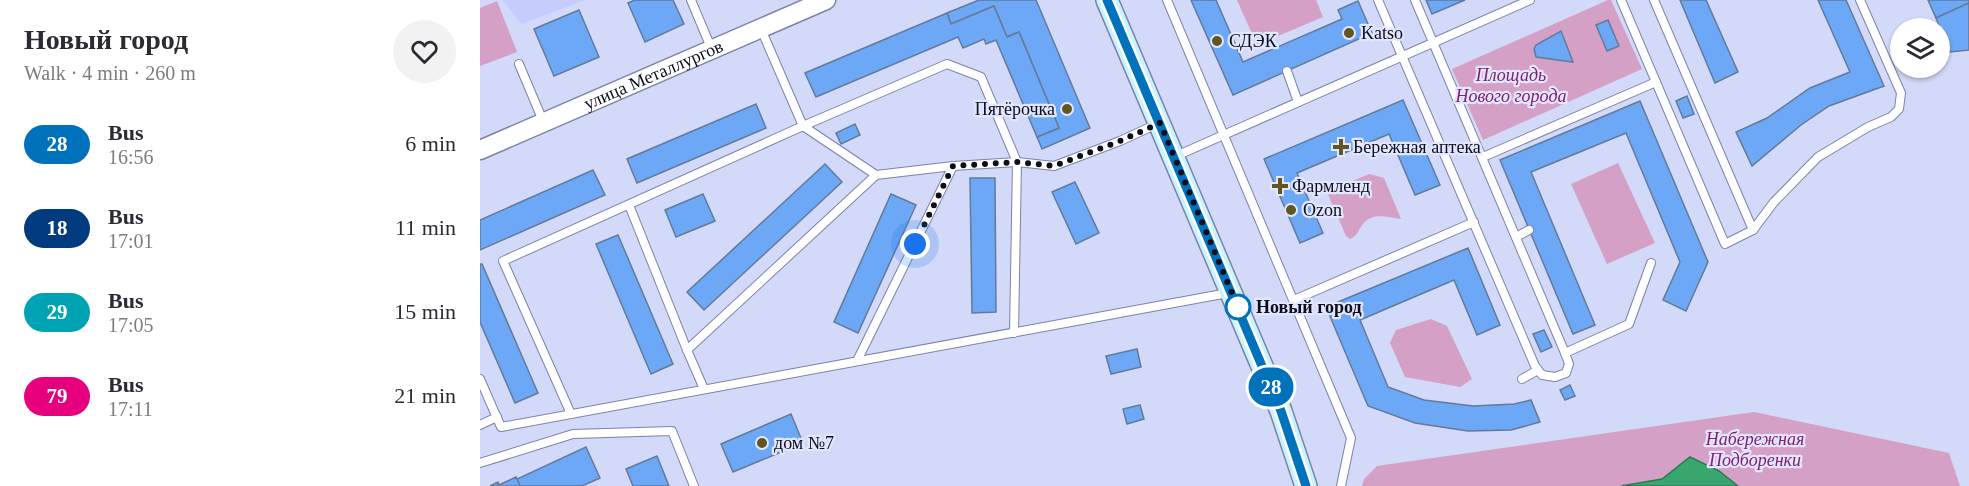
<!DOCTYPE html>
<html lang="en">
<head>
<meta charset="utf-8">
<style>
	:root { --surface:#fff; --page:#f2f2f3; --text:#2b2b33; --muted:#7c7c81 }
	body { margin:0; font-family:"Times New Roman",serif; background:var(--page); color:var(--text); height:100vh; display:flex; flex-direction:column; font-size:22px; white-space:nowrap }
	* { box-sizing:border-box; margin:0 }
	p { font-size:20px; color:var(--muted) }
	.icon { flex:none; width:33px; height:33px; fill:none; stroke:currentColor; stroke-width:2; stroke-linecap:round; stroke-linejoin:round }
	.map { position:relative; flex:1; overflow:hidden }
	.sheet { display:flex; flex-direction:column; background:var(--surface); width:480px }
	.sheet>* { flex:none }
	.badge { padding:0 12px; border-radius:20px; font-size:21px; line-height:39px }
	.controls { position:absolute; left:1410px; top:18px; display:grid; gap:12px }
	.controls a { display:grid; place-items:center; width:60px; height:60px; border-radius:50%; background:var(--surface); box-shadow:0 2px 4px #0004; font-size:30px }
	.you { position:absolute; width:30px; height:30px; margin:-15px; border:4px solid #fff; border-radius:50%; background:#1a73e8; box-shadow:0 0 0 9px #1a73e833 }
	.map>.badge { position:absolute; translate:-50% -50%; box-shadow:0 0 0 3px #fff }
	.round { display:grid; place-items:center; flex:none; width:63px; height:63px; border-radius:32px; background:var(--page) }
	.overview { display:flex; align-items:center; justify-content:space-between; height:102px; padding:0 24px }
	h1 { font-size:28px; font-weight:600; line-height:45px }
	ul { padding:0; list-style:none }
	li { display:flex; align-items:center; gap:18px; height:84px; padding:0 24px }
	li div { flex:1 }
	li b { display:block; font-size:22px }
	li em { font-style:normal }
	li .badge { min-width:66px; font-weight:700; text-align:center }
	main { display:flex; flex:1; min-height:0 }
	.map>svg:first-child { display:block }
	.built { fill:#c4cdfc }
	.green { fill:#d5a0c6 }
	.water { fill:#39a76d; stroke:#2c7955; stroke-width:1.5 }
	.building { fill:#6da8f7; stroke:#637a9a; stroke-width:1.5 }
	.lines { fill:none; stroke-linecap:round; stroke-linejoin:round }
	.service-casing { stroke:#7c83a8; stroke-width:10 }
	.tertiary-casing { stroke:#7c83a8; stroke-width:21 }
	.secondary-casing { stroke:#7c83a8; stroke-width:24 }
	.service { stroke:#fff; stroke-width:8 }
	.tertiary { stroke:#fff; stroke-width:18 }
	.secondary { stroke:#c9f4ff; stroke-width:21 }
	.line-casing { stroke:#fff; stroke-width:14 }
	.line { stroke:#0072bc; stroke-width:9 }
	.walk { stroke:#0c0e1c; stroke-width:6; stroke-dasharray:0 10.8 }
	.poi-dot { fill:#615522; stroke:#e2e7ff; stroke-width:2 }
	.stop-dot { fill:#fff; stroke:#0072bc; stroke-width:3 }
	.labels { text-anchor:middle; stroke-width:4.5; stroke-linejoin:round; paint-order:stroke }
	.poi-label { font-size:18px; fill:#0c0e1c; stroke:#e2e7ff; text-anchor:start }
	.street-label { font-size:18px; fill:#0c0e1c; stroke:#e2e7ff }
	.park-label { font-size:18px; font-style:italic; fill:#831e71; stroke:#e2e7ff }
	.stop-label { font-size:18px; font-weight:bold; fill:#0c0e1c; stroke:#e2e7ff; text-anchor:start }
</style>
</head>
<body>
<main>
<section class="sheet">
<div class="overview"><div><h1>Новый город</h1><p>Walk · 4 min · 260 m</p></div><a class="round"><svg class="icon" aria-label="heart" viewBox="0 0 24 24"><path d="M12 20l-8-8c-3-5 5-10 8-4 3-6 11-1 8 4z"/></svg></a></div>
<ul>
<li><span class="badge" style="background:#0072bc;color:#fff">28</span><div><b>Bus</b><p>16:56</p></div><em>6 min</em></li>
<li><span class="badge" style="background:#003b80;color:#fff">18</span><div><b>Bus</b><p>17:01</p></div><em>11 min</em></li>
<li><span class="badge" style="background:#00a3b4;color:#fff">29</span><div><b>Bus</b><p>17:05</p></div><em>15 min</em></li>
<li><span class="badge" style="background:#e6007e;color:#fff">79</span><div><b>Bus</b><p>17:11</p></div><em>21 min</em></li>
</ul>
</section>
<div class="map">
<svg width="1489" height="486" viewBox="0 0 1489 486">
	<rect width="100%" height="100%" fill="#d2d9f9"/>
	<path class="built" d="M 22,0 L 105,0 L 42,24 Z"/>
	<g class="green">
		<path d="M 757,0 L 836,0 L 843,17 L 777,45 Z"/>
		<path d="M 1128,0 L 1131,0 L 1162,69 L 1003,140 L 972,69 Z"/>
		<path d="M 17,1 L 37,52 L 0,66 L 0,8 Z"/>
		<path d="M 1138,163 L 1175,243 L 1127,264 L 1091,184 Z"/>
		<path d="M 889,174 L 904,178 L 921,219 C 908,217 892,212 883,224 C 878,230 878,236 870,239 L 866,236 L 847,192 Z"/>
		<path d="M 951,319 L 967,326 L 992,379 L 980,387 L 925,377 L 910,343 L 916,330 Z"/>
		<path d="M 1274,412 L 1469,453 L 1480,486 L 1258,486 L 1239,471 L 1210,457 L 1182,479 L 1141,486 L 882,486 L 884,479 L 897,466 Z"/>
	</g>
	<path class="water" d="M 1210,457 L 1239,471 L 1258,486 L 1141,486 L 1182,479 Z"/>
	<g class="building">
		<path d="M 155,0 L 193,0 L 204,24 L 165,42 L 148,3 Z"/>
		<path d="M 499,0 L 556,0 L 610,128 L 562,149 L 557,137 L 579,128 L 539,32 L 527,37 L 514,6 L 471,24 L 467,13 Z"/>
		<path d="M 711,0 L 736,0 L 763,62 L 862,19 L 858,10 L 878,1 L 892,33 L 753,95 Z"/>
		<path d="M 946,0 L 985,0 L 952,14 Z"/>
		<path d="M 1200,0 L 1226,0 L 1258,72 L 1235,83 Z"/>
		<path d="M 1338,0 L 1366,0 L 1404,86 L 1349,106 L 1321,125 L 1272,166 L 1256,132 L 1287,118 L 1330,88 L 1370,72 Z"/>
		<path d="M 1448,0 L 1489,0 L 1489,3 L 1456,18 Z"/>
		<path d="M 1489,3 L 1489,50 L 1470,52 L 1456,18 Z"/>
		<path d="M 514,6 L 527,37 L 539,32 L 579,128 L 557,137 L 516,40 L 506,44 L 504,39 L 483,48 L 478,37 L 336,97 L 325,73 L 467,13 L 471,24 Z"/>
		<path d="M 99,10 L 119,57 L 74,76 L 54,29 Z"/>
		<path d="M 1128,20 L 1139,46 L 1127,51 L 1116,25 Z"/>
		<path d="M 1081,31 L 1093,62 L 1056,57 L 1054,49 L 1056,45 Z"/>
		<path d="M 1207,96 L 1214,114 L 1203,118 L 1196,101 Z"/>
		<path d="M 923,100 L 960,185 L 935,195 L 909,134 L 817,173 L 843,233 L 820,243 L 784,159 Z"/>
		<path d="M 1160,101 L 1228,262 L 1206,311 L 1183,300 L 1200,262 L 1146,133 L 1051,172 L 1115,325 L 1093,334 L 1020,160 Z"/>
		<path d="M 276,104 L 286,128 L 157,183 L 147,159 Z"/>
		<path d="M 375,124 L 380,135 L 361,144 L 356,133 Z"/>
		<path d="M 345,164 L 362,182 L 224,310 L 207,292 Z"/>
		<path d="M 113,170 L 125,195 L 0,250 L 0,220 Z"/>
		<path d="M 490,178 L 515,178 L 516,312 L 492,313 Z"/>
		<path d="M 595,182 L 619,233 L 596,244 L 572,192 Z"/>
		<path d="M 223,194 L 235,221 L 196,237 L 185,210 Z"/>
		<path d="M 411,194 L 436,205 L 378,333 L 354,322 Z"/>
		<path d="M 138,235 L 193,364 L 171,374 L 116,244 Z"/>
		<path d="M 988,248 L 1020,325 L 997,335 L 974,280 L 880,320 L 908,387 L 944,400 L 993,406 L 1034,404 L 1051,400 L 1060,422 L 1031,430 L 988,431 L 935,423 L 888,406 L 846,307 Z"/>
		<path d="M 0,264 L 2,264 L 58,393 L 35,403 L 0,322 Z"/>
		<path d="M 1064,330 L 1072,347 L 1061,352 L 1053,334 Z"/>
		<path d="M 657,349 L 661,367 L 631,374 L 626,356 Z"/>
		<path d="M 1090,385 L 1095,396 L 1085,400 L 1080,390 Z"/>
		<path d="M 660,405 L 664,419 L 647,424 L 643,409 Z"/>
		<path d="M 311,414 L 323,443 L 253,472 L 241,444 Z"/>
		<path d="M 106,447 L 120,478 L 102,486 L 40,486 L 37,479 Z"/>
		<path d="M 177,456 L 189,486 L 153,486 L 146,469 Z"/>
		<path d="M 36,477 L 40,486 L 10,486 L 18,482 L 19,485 Z"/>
	</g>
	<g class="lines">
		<defs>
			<g id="service">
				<path d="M 211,0 L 232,50"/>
				<path d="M 687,0 L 871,438 L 861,486"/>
				<path d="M 898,0 L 1055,366 L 1062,375 L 1075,377 L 1086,373 L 1089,364 L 1085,353 L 935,0"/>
				<path d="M 1141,0 L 1245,244 L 1273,230 L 1294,202 L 1338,157 L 1388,127 L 1411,117 L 1419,109 L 1421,93 L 1380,0"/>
				<path d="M 1174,0 L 1273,230"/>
				<path d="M 281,29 L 323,126 L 396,175 L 473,166 L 537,162 L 574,166 L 640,141 L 679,123"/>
				<path d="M 39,64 L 63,121"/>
				<path d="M 807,71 L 818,102"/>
				<path d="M 696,156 L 1050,0"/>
				<path d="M 1003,157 L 1176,82"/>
				<path d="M 149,205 L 207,350"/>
				<path d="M 1036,237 L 1049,230"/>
				<path d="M 814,300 L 994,222"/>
				<path d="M 1085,353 L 1149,324 L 1171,263"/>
				<path d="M 377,361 L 473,166"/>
				<path d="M 0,379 L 21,427 L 748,293"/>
				<path d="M 1042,379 L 1058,370"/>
				<path d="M 224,389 L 207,350 L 396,175"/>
				<path d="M 91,414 L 23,261 L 323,126 L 467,64 L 501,77 L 537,162 L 534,333"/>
				<path d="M 0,425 L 17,417"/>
				<path d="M 0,463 L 93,434 L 192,431 L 214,486"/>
			</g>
			<g id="tertiary">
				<path id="s1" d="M 0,150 L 346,0"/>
			</g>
			<path id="secondary" d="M 627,0 L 801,411 L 826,486"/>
		</defs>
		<use href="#service" class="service-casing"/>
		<use href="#tertiary" class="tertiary-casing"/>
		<use href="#secondary" class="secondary-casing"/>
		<use href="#service" class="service"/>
		<use href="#tertiary" class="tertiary"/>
		<use href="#secondary" class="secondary"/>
	</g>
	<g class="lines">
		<defs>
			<path id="line" d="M 627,0 L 801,411 L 826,486"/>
		</defs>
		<use href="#line" class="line-casing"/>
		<use href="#line" class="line"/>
		<path class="walk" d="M 435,244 L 473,166 L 537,162 L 574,166 L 640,141 L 680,123 L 760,312 L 758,307"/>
	</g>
	<g class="poi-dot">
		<circle cx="869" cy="33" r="6"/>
		<circle cx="737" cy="41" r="6"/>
		<circle cx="587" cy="109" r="6"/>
		<path d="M858 138h6v6h6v6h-6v6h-6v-6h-6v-6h6z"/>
		<path d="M797 177h6v6h6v6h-6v6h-6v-6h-6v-6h6z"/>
		<circle cx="811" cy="210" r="6"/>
		<circle cx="282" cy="443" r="6"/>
	</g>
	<circle class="stop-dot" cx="758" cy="307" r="12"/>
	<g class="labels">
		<g class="poi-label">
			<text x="881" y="39">Katso</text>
			<text x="749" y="47">СДЭК</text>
			<text x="575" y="115" text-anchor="end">Пятёрочка</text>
			<text x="873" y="153">Бережная аптека</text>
			<text x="812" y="192">Фармленд</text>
			<text x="823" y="216">Ozon</text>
			<text x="294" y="449">дом №7</text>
		</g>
		<g class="street-label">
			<text dy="6" stroke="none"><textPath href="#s1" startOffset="189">улица Металлургов</textPath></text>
		</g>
		<g class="park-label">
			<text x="1031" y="81">Площадь<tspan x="1031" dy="21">Нового города</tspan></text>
			<text x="1275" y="445">Набережная<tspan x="1275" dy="21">Подборенки</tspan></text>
		</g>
		<g class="stop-label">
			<text x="776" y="313">Новый город</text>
		</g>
	</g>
</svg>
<div class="controls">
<a><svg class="icon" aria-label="layers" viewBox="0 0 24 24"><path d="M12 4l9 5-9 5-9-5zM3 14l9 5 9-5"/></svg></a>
</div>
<div class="you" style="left:435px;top:244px"></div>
<b class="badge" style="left:791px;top:387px;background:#0072bc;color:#fff">28</b>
</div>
</main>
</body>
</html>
